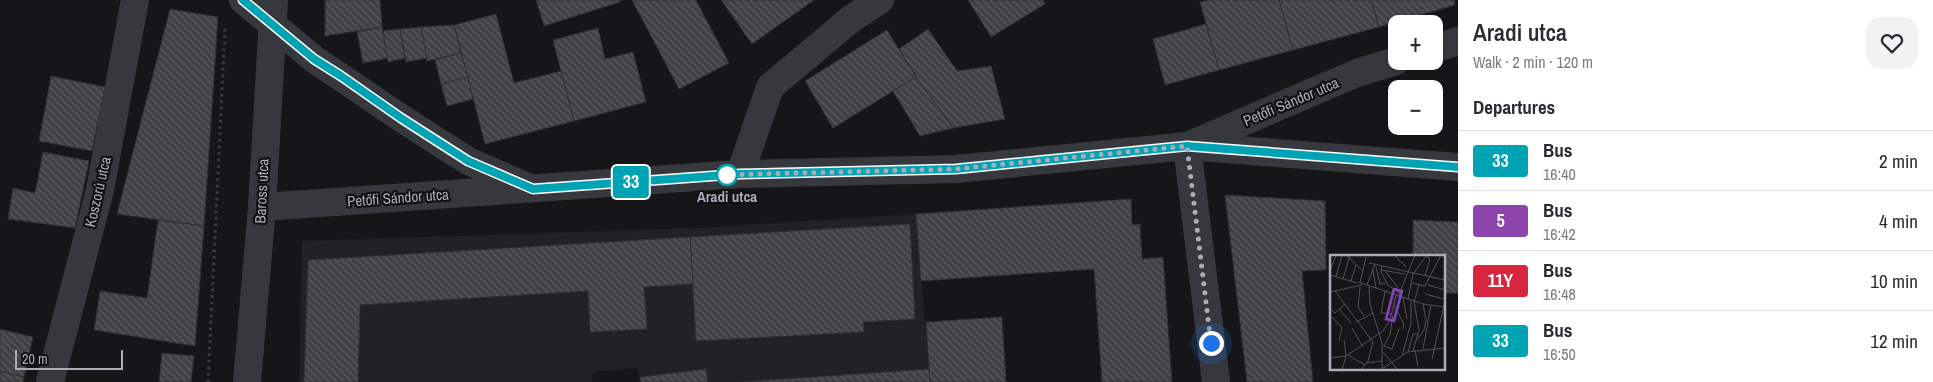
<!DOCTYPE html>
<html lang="en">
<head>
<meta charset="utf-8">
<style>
	:root { --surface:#fff; --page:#f2f2f3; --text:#2b2b33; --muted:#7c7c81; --line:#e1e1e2 }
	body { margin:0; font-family:"Archivo Narrow",sans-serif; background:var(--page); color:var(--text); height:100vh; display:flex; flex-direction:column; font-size:19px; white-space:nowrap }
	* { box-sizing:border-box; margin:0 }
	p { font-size:16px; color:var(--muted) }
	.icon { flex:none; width:28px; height:28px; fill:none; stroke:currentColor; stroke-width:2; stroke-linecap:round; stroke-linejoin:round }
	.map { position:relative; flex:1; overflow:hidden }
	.details { display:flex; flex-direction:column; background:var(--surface); width:475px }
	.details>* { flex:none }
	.badge { padding:0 10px; border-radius:4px; font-size:18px; line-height:32px }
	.fabs { position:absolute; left:1388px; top:15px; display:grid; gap:10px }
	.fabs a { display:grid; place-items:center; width:55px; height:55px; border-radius:10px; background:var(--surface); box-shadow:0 1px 4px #0004; font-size:25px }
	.scale { position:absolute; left:15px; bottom:12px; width:108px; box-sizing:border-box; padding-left:5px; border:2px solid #a8adb8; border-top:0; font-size:14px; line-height:18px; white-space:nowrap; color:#a8adb8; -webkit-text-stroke:4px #111113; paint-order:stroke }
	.you { position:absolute; width:25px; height:25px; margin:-12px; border:4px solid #fff; border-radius:50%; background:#1a73e8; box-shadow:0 0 0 8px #1a73e833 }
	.map>.badge { position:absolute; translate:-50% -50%; box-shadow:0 0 0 2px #fff }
	h2 { padding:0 15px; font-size:19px; line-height:45px }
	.round { display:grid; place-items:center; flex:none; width:52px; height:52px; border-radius:15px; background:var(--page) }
	.overview { display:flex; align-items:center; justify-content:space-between; height:85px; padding:0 15px }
	h1 { font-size:24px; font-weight:600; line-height:38px }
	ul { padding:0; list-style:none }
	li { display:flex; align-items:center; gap:15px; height:60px; padding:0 15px; border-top:1px solid var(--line) }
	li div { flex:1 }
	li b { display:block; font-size:19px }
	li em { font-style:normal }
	li .badge { min-width:55px; font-weight:700; text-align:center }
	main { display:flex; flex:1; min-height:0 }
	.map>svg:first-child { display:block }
	.built { fill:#222225 }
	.building { fill:url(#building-back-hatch); stroke:#303034 }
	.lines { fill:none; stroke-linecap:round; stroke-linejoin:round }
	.path { stroke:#3d3f44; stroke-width:3; stroke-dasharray:2.5 4; stroke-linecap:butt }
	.minor { stroke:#37383d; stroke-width:28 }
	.line-casing { stroke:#fff; stroke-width:11 }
	.line { stroke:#00a3b4; stroke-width:8 }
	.walk { stroke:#a8adb8; stroke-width:5; stroke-dasharray:0 9 }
	.stop-dot { fill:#fff; stroke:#00a3b4; stroke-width:2.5 }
	.labels { text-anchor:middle; stroke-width:4.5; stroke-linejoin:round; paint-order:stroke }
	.street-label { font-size:15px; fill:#a8adb8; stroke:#111113 }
	.stop-label { font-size:15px; font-weight:bold; fill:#a8adb8; stroke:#111113 }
	.inset-road { fill:none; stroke:#505258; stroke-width:1 }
	.view { fill:#8446be; fill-opacity:0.15; stroke:#8446be; stroke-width:2.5 }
	.inset-edge { fill:none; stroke:#a8adb8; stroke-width:2.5 }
</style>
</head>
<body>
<main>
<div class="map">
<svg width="1458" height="382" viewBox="0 0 1458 382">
	<defs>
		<pattern id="building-back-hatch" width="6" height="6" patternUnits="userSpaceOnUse" patternTransform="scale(1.25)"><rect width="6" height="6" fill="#404145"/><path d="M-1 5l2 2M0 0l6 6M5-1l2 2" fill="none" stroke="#595a5e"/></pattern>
	</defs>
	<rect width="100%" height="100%" fill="#161618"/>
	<path class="built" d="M 916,214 L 930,382 L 640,382 L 638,368 L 593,372 L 592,382 L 299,382 L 302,241 L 699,228 Z"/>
	<g class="building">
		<path d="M 325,0 L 380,0 L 382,27 L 325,36 Z"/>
		<path d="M 536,0 L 620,0 L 620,2 L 544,26 Z"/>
		<path d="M 632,0 L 696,0 L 729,63 L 679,89 Z"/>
		<path d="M 721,0 L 814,0 L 752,44 Z"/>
		<path d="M 968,0 L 1043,0 L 1045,4 L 991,37 Z"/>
		<path d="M 1208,0 L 1279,0 L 1293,50 L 1219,70 L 1200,2 Z"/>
		<path d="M 1279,0 L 1371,0 L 1379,27 L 1293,50 Z"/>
		<path d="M 1371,0 L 1454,0 L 1455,5 L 1379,27 Z"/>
		<path d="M 170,9 L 218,17 L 204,226 L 117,214 Z"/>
		<path d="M 496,14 L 514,83 L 561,71 L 574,121 L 485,144 L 454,25 Z"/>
		<path d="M 1206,24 L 1219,70 L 1165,85 L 1153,39 Z"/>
		<path d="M 454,25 L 461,53 L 427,61 L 421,27 Z"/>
		<path d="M 382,27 L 388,58 L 363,63 L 357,32 Z"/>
		<path d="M 421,27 L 427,58 L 406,62 L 400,29 Z"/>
		<path d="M 598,28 L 605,59 L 633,52 L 646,102 L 574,121 L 553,40 Z"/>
		<path d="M 400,29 L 405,58 L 388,62 L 383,31 Z"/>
		<path d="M 928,29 L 957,71 L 991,66 L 1005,119 L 953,128 L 916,77 L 899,49 Z"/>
		<path d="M 887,30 L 916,77 L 833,128 L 805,81 Z"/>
		<path d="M 461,53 L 468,77 L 441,84 L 435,60 Z"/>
		<path d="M 51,76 L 105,87 L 92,151 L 39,141 Z"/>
		<path d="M 468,77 L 473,99 L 447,106 L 441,84 Z"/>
		<path d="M 916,77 L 953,128 L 920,136 L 893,91 Z"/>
		<path d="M 43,152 L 89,161 L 75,228 L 8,219 L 13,188 L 35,193 Z"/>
		<path d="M 1225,195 L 1325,201 L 1326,270 L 1302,271 L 1313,382 L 1247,382 Z"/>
		<path d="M 1131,199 L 1132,225 L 1140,224 L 1142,259 L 1163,257 L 1172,382 L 1102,382 L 1094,269 L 921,281 L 916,214 Z"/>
		<path d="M 158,220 L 204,226 L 195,346 L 94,330 L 100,291 L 147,298 Z"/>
		<path d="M 1413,220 L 1458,222 L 1458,293 L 1444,293 L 1444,256 L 1413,256 Z"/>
		<path d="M 910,224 L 915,319 L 863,322 L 864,332 L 696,341 L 690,237 Z"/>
		<path d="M 690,237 L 693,284 L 644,287 L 647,329 L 590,332 L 588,291 L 360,305 L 358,382 L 304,382 L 308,260 Z"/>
		<path d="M 1002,317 L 1006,382 L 930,382 L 926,322 Z"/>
		<path d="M 0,329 L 33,337 L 24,377 L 0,371 Z"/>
		<path d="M 162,353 L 194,356 L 191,382 L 159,382 Z"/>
		<path d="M 706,369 L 708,382 L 641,382 L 640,377 Z"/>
		<path d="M 929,369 L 930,382 L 741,382 Z"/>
		<path d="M 0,371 L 24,377 L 23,382 L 0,382 Z"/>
	</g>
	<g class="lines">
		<path class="path" d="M 208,382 L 225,28"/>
		<g class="minor">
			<path d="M 243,0 L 314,59 L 401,118 L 468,161 L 530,188"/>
			<path d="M 1434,49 L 1458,41"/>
			<path d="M 740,174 L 770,87 L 851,19 L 880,0"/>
			<path d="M 262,207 L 740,174 L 956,169 L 1187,146 L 1458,167"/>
			<path d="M 50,382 L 100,190 L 135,0"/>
			<path d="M 247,382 L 262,207 L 274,0"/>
			<path d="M 1216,382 L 1187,146 L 1357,73 L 1396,61"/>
		</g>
	</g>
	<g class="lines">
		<defs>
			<path id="line" d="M 243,0 L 314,59 L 341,76 L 401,118 L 468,161 L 533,189 L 740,174 L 956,169 L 1187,146 L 1458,167"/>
		</defs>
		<use href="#line" class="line-casing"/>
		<use href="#line" class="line"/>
		<path class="walk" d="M 727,175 L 721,175 L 956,169 L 1187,146 L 1211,343"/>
	</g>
	<circle class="stop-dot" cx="727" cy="175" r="10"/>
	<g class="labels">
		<g class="street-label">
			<text transform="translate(1291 102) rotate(-23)" y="5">Petőfi Sándor utca</text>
			<text transform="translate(262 191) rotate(-87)" y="5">Baross utca</text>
			<text transform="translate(98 192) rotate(-77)" y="5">Koszorú utca</text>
			<text transform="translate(398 198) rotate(-4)" y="5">Petőfi Sándor utca</text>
		</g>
		<g class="stop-label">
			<text x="727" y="202">Aradi utca</text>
		</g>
	</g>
	<g transform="translate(1330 255)">
		<rect width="115" height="115" fill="#161618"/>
		<path class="inset-road" d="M 16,0 L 33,16M 64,0 L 76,12M 39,8 L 115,25M 52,11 L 51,17 L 58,30 L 71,39M 46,12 L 50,29 L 57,28M 43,15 L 46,33M 51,15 L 75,19M 0,16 L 6,0M 56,17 L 68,33M 0,20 L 27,28M 95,21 L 100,4 L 96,1M 6,22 L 12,0M 13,24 L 20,0M 21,26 L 26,10M 28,27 L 93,49 L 115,52M 30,28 L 36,2M 82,28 L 95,31 L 111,0M 37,30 L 45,9M 98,30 L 115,35M 39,31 L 40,49 L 52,88 L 52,113M 30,32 L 28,52 L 34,61M 5,36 L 43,87 L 38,106 L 31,115M 55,36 L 51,58 L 62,59 L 63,66M 0,37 L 32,30M 95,39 L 114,44M 68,42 L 85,0M 73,42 L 77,64M 78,44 L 83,19 L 97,0M 64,50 L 74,69 L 73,74M 9,54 L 21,68M 2,56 L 5,58 L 15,49M 0,60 L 12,73 L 9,86M 26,67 L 43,58M 22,73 L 33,92M 88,84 L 94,75 L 96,65 L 93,49M 54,91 L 62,94 L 69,74M 53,92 L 60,80 L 62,66M 93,94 L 101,50M 85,95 L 88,111M 83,96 L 89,75 L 84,47 L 89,30M 53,97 L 68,115M 78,97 L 83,79 L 88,79M 18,100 L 35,110M 72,101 L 81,68 L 81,45M 0,103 L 16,101 L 53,76 L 60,65 L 66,40M 102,104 L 115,46M 37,108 L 52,106M 12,115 L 16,101 L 14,85M 50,115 L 78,97 L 115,93"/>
		<path class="view" d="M 64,34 L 72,36 L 64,66 L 56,64 Z"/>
		<rect width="115" height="115" class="inset-edge"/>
	</g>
</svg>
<div class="fabs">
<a>+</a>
<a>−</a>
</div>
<div class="scale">20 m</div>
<div class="you" style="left:1211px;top:343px"></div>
<b class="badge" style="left:631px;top:182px;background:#00a3b4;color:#fff">33</b>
</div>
<section class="details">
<div class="overview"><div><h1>Aradi utca</h1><p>Walk · 2 min · 120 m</p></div><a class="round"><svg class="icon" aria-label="heart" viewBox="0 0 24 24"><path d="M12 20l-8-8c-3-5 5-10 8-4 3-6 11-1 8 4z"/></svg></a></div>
<h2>Departures</h2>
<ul>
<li><span class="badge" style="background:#00a3b4;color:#fff">33</span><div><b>Bus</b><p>16:40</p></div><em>2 min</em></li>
<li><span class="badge" style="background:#8e44ad;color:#fff">5</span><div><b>Bus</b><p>16:42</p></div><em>4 min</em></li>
<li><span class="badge" style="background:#d7263d;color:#fff">11Y</span><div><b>Bus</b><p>16:48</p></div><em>10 min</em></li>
<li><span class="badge" style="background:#00a3b4;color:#fff">33</span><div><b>Bus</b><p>16:50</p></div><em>12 min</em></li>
</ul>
</section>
</main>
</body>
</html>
